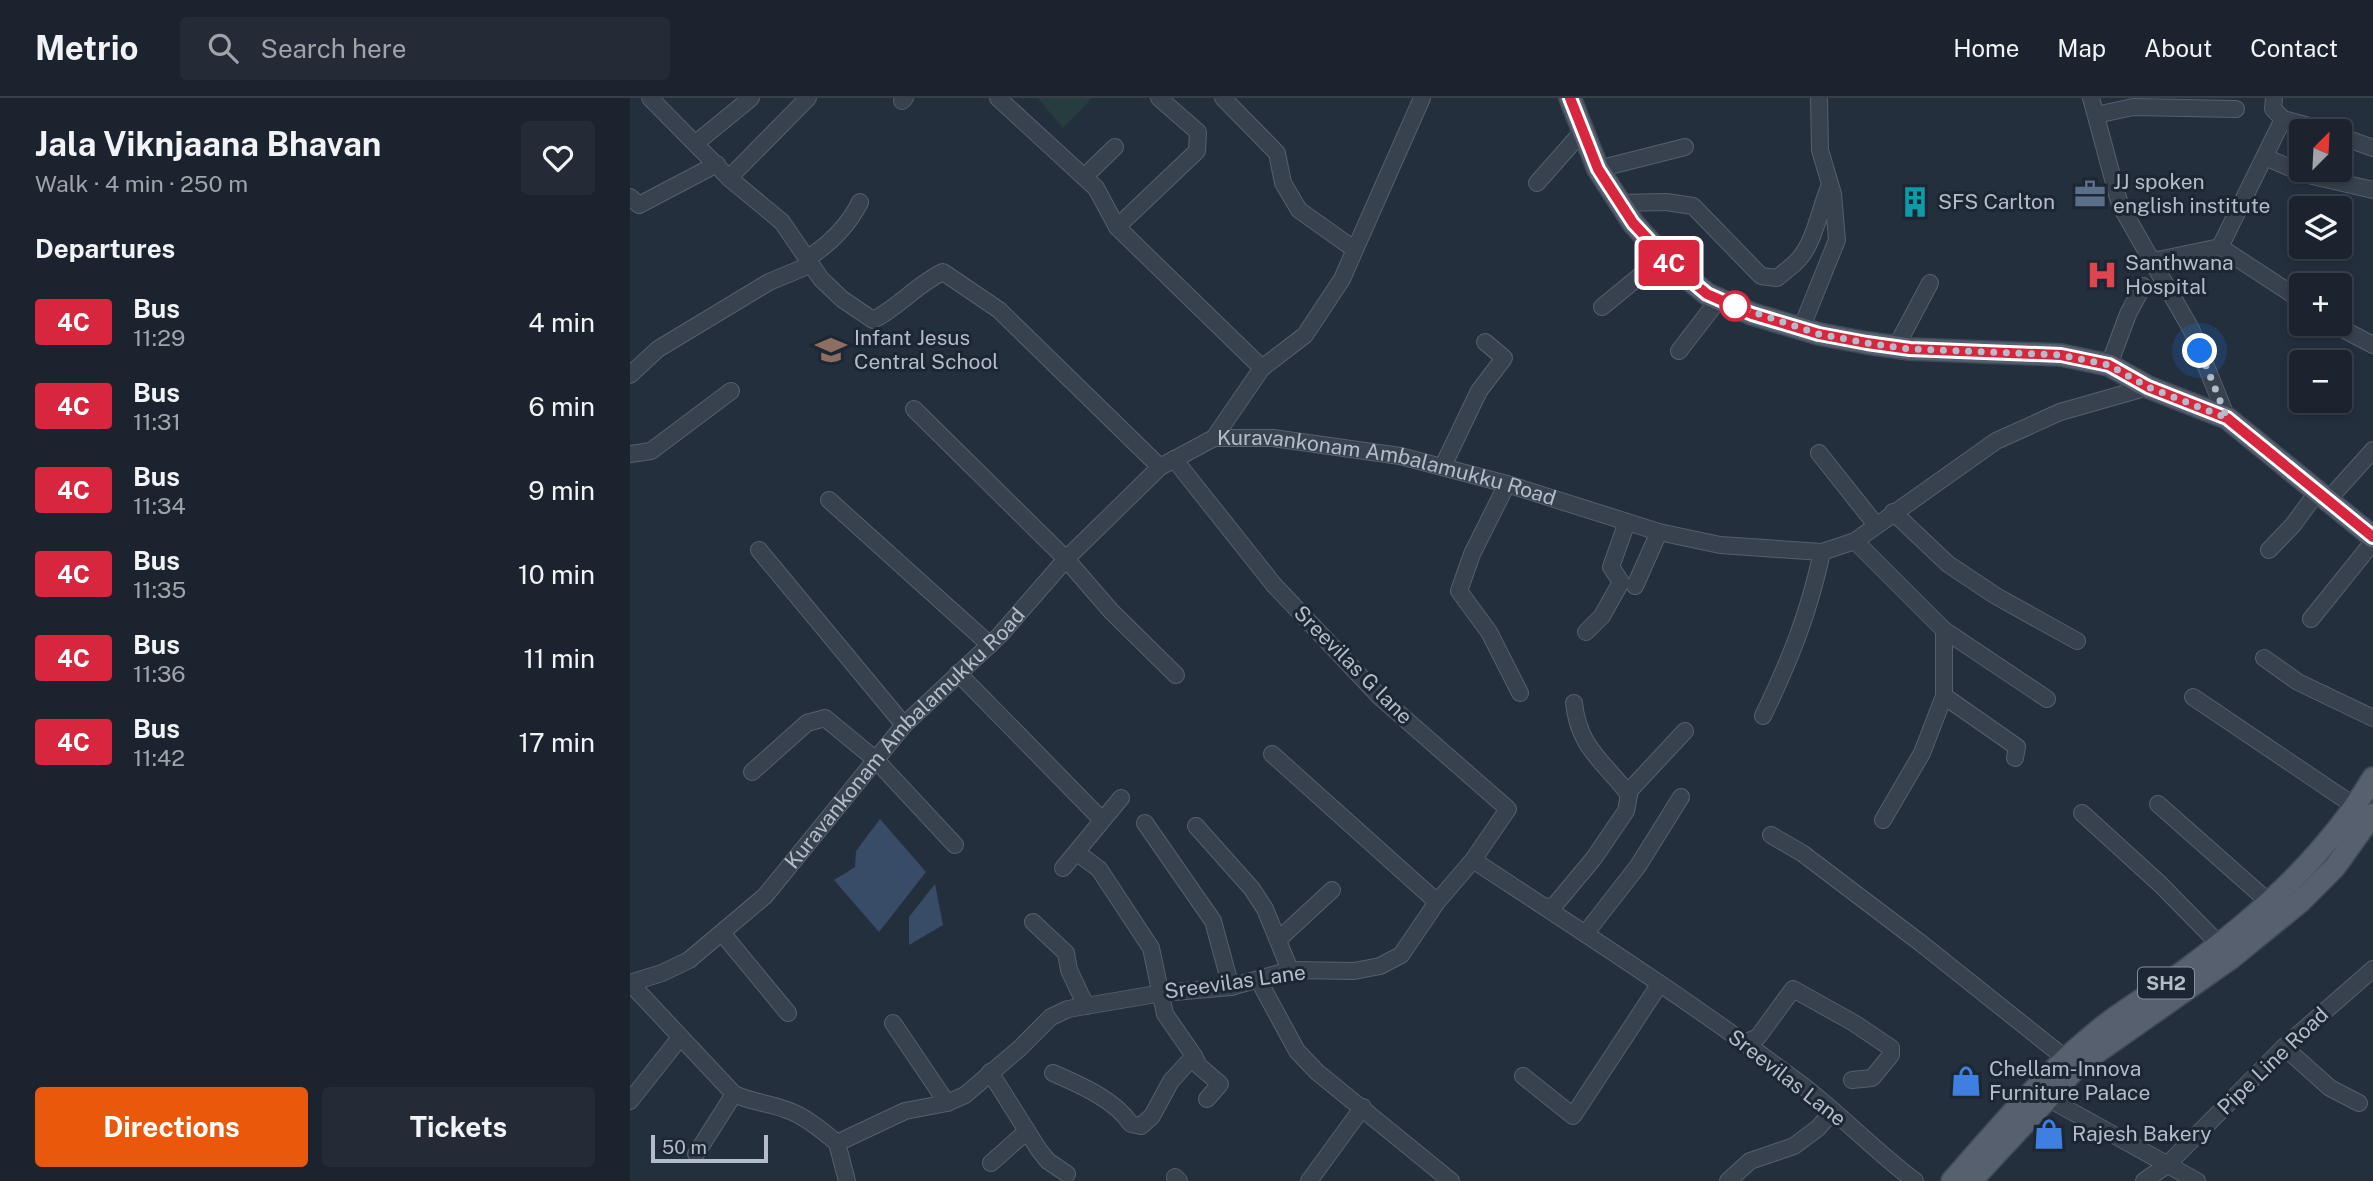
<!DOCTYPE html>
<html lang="en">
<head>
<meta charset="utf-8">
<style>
	:root { --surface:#1b232e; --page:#242b36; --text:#f1f3f6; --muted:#a0a4aa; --line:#39404a; --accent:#ea580c }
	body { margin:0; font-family:"Public Sans",sans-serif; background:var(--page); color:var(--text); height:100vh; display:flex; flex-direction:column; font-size:26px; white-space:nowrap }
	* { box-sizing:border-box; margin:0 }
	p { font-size:23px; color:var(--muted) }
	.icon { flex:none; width:38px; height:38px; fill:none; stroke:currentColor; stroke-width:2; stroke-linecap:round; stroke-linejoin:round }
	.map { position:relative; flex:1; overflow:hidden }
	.side { display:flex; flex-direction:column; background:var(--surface); width:630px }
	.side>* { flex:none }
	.badge { padding:0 14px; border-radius:5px; font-size:24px; line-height:46px }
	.needle { width:46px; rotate:24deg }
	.buttons { position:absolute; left:1659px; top:21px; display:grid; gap:14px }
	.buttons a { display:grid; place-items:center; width:63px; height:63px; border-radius:7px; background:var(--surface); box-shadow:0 4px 10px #0003,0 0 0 2px var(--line); font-size:35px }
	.scale { position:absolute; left:21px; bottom:18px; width:117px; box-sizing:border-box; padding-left:7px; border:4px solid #b4bcc9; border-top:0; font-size:19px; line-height:24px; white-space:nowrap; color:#b4bcc9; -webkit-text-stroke:5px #1d2633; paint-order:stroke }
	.you { position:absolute; width:35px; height:35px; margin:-18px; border:5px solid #fff; border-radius:50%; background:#1a73e8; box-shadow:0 0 0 10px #1a73e833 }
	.map>.badge { position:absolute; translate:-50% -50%; box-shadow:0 0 0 4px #fff }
	h2 { padding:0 35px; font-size:26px; line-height:63px }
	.round { display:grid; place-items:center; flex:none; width:74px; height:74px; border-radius:7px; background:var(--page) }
	.head { display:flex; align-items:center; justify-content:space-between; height:119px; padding:0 35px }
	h1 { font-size:33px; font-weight:700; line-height:52px }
	.action { display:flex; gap:14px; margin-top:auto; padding:14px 35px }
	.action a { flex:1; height:80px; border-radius:7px; background:var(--accent); color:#fff; font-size:28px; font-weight:700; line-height:80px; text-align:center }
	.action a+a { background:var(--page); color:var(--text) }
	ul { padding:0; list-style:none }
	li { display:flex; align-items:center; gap:21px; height:84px; padding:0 35px }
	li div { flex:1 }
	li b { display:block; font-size:26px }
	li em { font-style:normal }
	li .badge { min-width:77px; font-weight:700; text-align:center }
	header { display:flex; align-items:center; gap:42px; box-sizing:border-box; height:98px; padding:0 35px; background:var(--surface); border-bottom:2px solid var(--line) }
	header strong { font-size:33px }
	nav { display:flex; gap:38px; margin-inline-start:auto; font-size:24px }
	.search { width:490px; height:63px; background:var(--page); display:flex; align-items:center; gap:18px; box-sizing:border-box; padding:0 24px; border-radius:7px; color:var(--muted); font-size:26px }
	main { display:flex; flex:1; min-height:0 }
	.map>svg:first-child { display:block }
	.green { fill:#263c3f }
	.water { fill:#394c67 }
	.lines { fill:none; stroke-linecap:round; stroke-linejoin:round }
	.minor-casing { stroke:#565f6c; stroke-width:18 }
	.major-casing { stroke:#414a57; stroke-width:24 }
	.minor { stroke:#38414e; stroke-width:16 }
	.major { stroke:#56606e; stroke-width:21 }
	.line-casing { stroke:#fff; stroke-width:16 }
	.line { stroke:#d7263d; stroke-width:10 }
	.walk { stroke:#b4bcc9; stroke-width:7; stroke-dasharray:0 12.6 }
	.stop-dot { fill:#fff; stroke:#d7263d; stroke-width:3.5 }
	.labels { text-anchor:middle; stroke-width:6; stroke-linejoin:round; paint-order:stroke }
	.shield { fill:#1d2633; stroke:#878f9c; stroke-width:2 }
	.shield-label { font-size:19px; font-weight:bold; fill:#b4bcc9 }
	.poi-label { font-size:21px; fill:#b4bcc9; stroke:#1d2633; text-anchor:start }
	.street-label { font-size:21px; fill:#b4bcc9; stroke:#1d2633 }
</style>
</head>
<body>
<header>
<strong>Metrio</strong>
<div class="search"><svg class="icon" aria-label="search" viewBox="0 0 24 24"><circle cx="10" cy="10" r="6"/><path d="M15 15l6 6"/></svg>Search here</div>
<nav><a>Home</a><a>Map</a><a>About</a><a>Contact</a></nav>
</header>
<main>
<section class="side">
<div class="head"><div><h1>Jala Viknjaana Bhavan</h1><p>Walk · 4 min · 250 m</p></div><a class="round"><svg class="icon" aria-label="heart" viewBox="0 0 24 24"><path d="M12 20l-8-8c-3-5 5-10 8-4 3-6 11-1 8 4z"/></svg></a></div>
<h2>Departures</h2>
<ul>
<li><span class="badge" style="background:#d7263d;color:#fff">4C</span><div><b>Bus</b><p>11:29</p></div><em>4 min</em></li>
<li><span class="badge" style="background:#d7263d;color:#fff">4C</span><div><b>Bus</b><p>11:31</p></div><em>6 min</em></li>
<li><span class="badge" style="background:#d7263d;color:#fff">4C</span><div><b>Bus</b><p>11:34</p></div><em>9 min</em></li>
<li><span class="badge" style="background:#d7263d;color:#fff">4C</span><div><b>Bus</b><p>11:35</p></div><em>10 min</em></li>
<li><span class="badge" style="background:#d7263d;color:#fff">4C</span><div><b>Bus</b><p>11:36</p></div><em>11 min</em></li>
<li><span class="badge" style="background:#d7263d;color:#fff">4C</span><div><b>Bus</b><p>11:42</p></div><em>17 min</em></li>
</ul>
<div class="action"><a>Directions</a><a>Tickets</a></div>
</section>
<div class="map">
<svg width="1743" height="1083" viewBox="0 0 1743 1083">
	<rect width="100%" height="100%" fill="#242f3e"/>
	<path class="green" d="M 408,0 L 462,0 L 433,30 Z"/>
	<g class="water">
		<path d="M 250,721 L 296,774 L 249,834 L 204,782 L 225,769 L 226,753 Z"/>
		<path d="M 305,786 L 313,827 L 279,847 L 279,819 Z"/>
	</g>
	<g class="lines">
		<defs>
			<g id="minor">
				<path d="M 20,0 L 99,80 L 152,124 L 191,181 L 212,201 L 243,222 C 269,209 287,186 313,174 L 369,212 L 530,369"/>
				<path d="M 368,0 L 466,90 L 487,129 L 632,270"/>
				<path d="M 593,0 L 647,55 L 653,85 L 669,112 L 724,151"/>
				<path d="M 1461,0 L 1490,107 L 1561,231 L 1597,320"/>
				<path d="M 1644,0 L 1643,11 L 1653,21"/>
				<path d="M 272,3 L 275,0"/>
				<path d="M 1466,17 L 1503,9 L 1606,11"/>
				<path d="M 1710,38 L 1743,50"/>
				<path d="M 66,45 L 121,0"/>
				<path d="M 1635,59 L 1674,76 L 1743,92"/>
				<path d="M 968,71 L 1055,49"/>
				<path d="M 454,79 L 485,49"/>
				<path d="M 99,80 L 178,0"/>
				<path d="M 907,85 L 952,34"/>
				<path d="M 0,99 L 9,107 L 87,66"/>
				<path d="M 990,105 L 1036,104 L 1063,108 L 1131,178 L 1147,180 C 1154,174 1163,168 1169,161 C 1185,143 1190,109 1200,87"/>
				<path d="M 487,129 L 567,53 L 568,34 L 529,0"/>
				<path d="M 1590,149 L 1653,21 L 1698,33"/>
				<path d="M 176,161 C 198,148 219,127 230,104"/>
				<path d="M 1523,163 L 1590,149 L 1671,202"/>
				<path d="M 972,209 L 1033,159"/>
				<path d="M 1703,226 L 1743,247"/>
				<path d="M 1171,231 L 1207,142 L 1203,96 L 1190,52 L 1189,0"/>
				<path d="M 1266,249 L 1300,185"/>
				<path d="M 1049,253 L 1089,201"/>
				<path d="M 1479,267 L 1498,216 L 1513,188"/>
				<path d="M 0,277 L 28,251 L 139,184 L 180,167"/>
				<path d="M 284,311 L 436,461 L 481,513 L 546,577"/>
				<path d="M 584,340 L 632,270 L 675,237 L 712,181 L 792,0"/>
				<path d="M 1189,355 L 1246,427"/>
				<path d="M 0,356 L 21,353 L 101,293"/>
				<path d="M 544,361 L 644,487 L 750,599 L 878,711 L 843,762"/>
				<path d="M 813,368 L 849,293 L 874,260 L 855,244"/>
				<path d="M 877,386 L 842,456 L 829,493 L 859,534 L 890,595"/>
				<path d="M 199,402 L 360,547"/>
				<path d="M 1698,402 L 1743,352"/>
				<path d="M 1263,414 L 1318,466 L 1366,498 L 1447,543"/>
				<path d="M 1225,443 L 1314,532 L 1417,601"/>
				<path d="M 129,452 L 274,627"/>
				<path d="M 1639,452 L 1663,427 L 1688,393"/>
				<path d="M 1005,488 L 1029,434"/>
				<path d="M 1681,521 L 1743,444"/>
				<path d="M 1314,532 L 1314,598 L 1387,649 L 1385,660"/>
				<path d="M 956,534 L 972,518 L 991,484 L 981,469 L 997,424"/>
				<path d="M 1634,560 L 1668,584 L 1743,620"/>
				<path d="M 328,575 L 472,722"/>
				<path d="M 1563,599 L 1726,709"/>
				<path d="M 944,605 C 949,651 974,663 999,697"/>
				<path d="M 1133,618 C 1160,562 1179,515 1192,454"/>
				<path d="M 642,656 L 807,804"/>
				<path d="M 122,674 L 177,625 L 195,620 L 246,662 L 325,747"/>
				<path d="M 1528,706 L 1640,805"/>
				<path d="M 1452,715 L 1530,786 L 1589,846"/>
				<path d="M 1253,722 L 1292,655 L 1314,598"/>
				<path d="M 515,725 L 583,823 L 601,889"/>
				<path d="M 566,728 L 622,791 L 635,811 L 660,872"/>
				<path d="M 1141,737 L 1172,755 L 1292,846 L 1435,960"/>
				<path d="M 433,770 L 491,700"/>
				<path d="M 915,809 L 924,808 L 964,760 L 996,713 L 1000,692 L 1055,633"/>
				<path d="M 403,824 L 436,855 L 439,872 L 456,908"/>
				<path d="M 92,835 L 158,915"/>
				<path d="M 955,836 L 1008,768 L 1051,699"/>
				<path d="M 649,841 L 702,792"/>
				<path d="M 629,883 L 667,953 L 687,974 L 821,1083"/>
				<path id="s1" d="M 0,885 L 32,875 L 59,862 L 135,798 L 274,627 L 370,537 L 436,461 L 530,369 L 584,340 L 643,340 L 770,358 L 877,386 L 1029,434 L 1090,447 L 1192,454 L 1225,443 L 1366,343 L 1430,314 L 1518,289"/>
				<path d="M 0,885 L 104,996 C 121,1004 139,1005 157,1012 C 175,1018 193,1033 207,1045 L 275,1013 L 317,1005 L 335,997 L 390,950 L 421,919 L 438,911 L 532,895 L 601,889 L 660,872 L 724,873 L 750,868 L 771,857 L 807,804 L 843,762 C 954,835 1066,907 1172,987 C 1211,1017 1245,1053 1285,1083"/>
				<path d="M 263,925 L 317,1005"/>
				<path d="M 1114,945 L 1128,939 L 1163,891 L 1224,925 L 1261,950 L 1261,957 L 1242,980 L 1222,982"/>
				<path d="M 1654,949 L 1700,990 L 1729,1005"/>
				<path d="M 564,958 L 569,968 L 590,986 L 577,1001"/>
				<path d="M 360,974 L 409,1052 L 418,1063 L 437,1076"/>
				<path d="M 423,975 C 450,987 484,1001 501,1026 L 511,1028 L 522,1018 L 541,983 L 564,958 L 535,916 L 521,850 L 469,771 L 450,757"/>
				<path d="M 893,978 L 943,1018 L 1029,887"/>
				<path d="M 1410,996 L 1567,1083"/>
				<path d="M 0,1003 L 49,941"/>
				<path d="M 207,1045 L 217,1083"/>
				<path d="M 66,1056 L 104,996"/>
				<path d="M 361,1065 L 397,1033"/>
				<path d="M 545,1079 L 549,1083"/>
				<path d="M 679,1083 L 733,1009"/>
				<path d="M 1098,1083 L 1120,1063 L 1164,1048 L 1188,1030 L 1203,1013"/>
				<path d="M 1514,1083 L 1537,1067 L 1654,949 L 1743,871"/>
			</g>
			<g id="major">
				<path d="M 940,0 L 968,71 L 1003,125 L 1039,165 L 1077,196 L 1122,216 L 1189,236 L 1237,245 L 1280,251 L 1431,257 L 1479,267 L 1518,289 L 1597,320 L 1743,439"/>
				<path d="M 1322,1083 C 1371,1027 1419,970 1479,924 C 1504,905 1533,889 1558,870 C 1630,817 1697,757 1743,680"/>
				<path d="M 1341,1083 L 1449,967 L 1600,861 L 1670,804 L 1705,769 L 1743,716"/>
			</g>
		</defs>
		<use href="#minor" class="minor-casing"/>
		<use href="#major" class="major-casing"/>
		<use href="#minor" class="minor"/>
		<use href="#major" class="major"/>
	</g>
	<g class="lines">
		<defs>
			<path id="line" d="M 940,0 L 968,71 L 1003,125 L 1040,165 L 1077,196 L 1122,216 L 1189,236 L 1237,245 L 1280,251 L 1431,257 L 1479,267 L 1518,289 L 1597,320 L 1743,439"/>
		</defs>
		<use href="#line" class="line-casing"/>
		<use href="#line" class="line"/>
		<path class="walk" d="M 1105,208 L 1189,236 L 1237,245 L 1280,251 L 1431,257 L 1479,267 L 1518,289 L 1597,320 L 1570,253"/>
	</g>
	<defs>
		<symbol id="office-bare" viewBox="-9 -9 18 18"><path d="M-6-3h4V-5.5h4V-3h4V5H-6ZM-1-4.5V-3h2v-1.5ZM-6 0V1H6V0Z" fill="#5c6f8a" stroke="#1d2633" stroke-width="2.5" paint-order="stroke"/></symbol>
		<symbol id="building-bare" viewBox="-9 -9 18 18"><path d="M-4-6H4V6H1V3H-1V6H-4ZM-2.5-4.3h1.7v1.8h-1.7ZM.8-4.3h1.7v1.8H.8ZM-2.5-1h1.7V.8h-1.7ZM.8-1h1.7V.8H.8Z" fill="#0f9aa8" stroke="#1d2633" stroke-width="2.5" paint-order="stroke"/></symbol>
		<symbol id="hospital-bare" viewBox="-9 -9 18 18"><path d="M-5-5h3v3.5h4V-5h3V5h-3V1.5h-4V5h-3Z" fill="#e0444e" stroke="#1d2633" stroke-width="2.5" paint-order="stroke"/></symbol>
		<symbol id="school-bare" viewBox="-9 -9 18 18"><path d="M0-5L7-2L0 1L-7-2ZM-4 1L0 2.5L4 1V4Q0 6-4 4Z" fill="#8d6e63" stroke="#1d2633" stroke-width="2.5" paint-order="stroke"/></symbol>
		<symbol id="shop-bare" viewBox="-9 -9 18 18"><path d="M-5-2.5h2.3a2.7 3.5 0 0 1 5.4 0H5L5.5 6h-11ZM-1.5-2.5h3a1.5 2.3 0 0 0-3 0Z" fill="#3f7fe0" stroke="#1d2633" stroke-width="2.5" paint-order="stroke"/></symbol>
	</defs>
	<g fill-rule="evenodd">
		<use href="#office-bare" x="1438" y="74" width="44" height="44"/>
		<use href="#building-bare" x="1263" y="82" width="44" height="44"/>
		<use href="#hospital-bare" x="1450" y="155" width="44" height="44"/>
		<use href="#school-bare" x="179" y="230" width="44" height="44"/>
		<use href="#shop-bare" x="1314" y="961" width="44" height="44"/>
		<use href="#shop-bare" x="1397" y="1014" width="44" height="44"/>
	</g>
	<circle class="stop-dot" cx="1105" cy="208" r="14"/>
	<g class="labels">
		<rect class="shield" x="1508" y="869.5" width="56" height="31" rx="5"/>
		<g class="shield-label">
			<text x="1536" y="892">SH2</text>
		</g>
		<g class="poi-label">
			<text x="1483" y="91">JJ spoken<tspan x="1483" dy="24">english institute</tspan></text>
			<text x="1308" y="111">SFS Carlton</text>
			<text x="1495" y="172">Santhwana<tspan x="1495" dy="24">Hospital</tspan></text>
			<text x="224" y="247">Infant Jesus<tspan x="224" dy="24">Central School</tspan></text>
			<text x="1359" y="978">Chellam-Innova<tspan x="1359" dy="24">Furniture Palace</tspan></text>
			<text x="1442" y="1043">Rajesh Bakery</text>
		</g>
		<g class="street-label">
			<text dy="7" stroke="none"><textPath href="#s1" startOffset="984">Kuravankonam Ambalamukku Road</textPath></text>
			<text transform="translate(723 567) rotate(45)" y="7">Sreevilas G lane</text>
			<text dy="7" stroke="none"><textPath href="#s1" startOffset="374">Kuravankonam Ambalamukku Road</textPath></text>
			<text transform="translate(605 884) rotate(-8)" y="7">Sreevilas Lane</text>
			<text transform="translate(1643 963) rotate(-44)" y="7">Pipe Line Road</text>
			<text transform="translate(1157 980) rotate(38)" y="7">Sreevilas Lane</text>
		</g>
	</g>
</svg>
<div class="buttons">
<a><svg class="needle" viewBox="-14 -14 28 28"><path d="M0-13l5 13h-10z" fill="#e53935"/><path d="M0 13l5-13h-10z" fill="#a0a4aa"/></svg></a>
<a><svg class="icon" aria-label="layers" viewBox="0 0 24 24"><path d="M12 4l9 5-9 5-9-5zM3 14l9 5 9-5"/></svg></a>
<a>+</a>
<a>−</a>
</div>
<div class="scale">50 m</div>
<div class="you" style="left:1570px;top:253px"></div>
<b class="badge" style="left:1039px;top:165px;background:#d7263d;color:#fff">4C</b>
</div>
</main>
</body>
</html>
